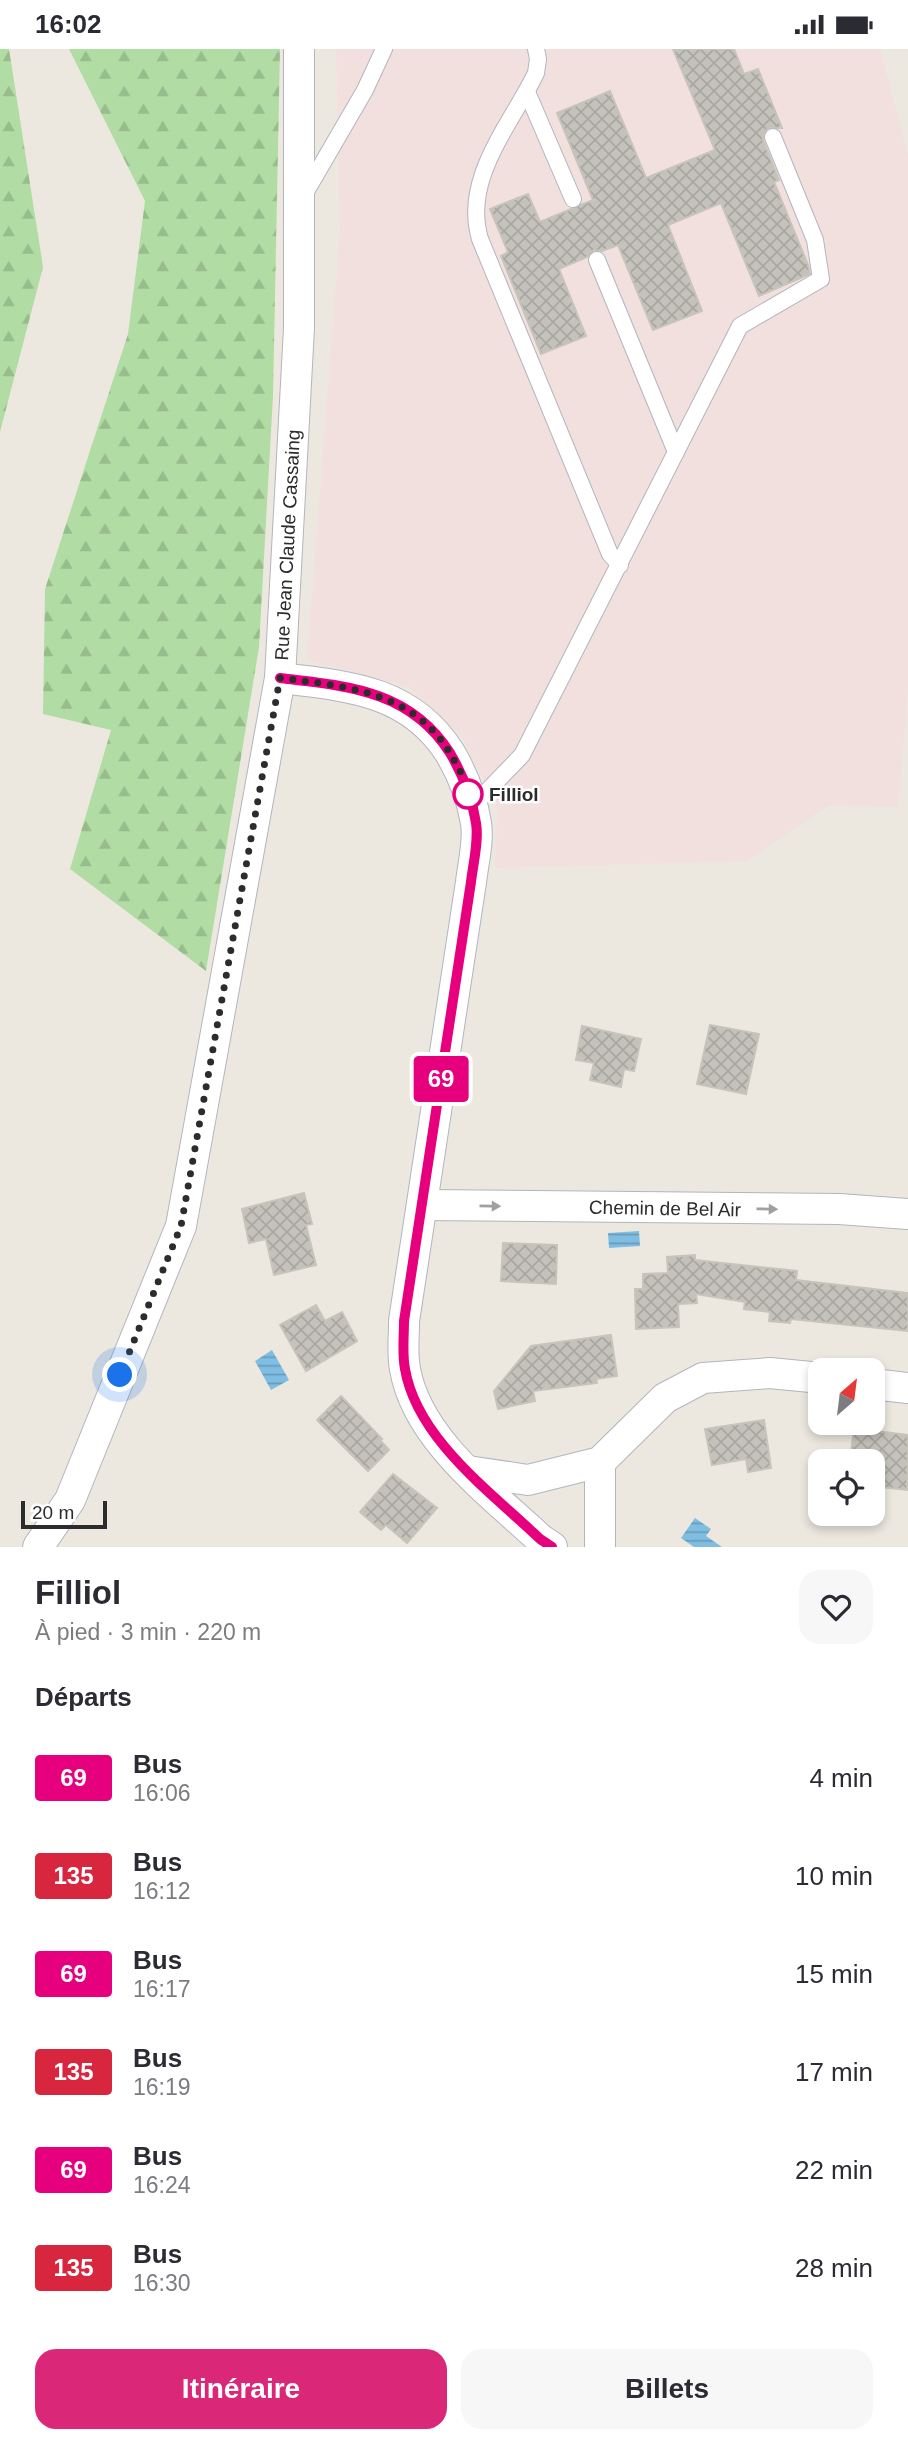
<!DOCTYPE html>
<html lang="fr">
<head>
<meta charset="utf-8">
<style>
	:root { --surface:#fff; --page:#f7f7f7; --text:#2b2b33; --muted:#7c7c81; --accent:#db2777 }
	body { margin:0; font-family:Helvetica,sans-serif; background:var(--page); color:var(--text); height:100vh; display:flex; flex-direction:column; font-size:26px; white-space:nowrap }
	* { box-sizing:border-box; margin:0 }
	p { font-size:23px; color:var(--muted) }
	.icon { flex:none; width:38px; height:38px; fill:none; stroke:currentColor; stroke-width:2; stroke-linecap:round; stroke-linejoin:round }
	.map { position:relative; height:1498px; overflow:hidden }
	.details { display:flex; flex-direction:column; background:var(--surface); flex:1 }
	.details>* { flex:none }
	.badge { padding:0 14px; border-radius:5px; font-size:24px; line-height:46px }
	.needle { width:46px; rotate:28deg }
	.controls { position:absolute; left:808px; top:1309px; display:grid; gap:14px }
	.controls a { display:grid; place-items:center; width:77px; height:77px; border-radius:14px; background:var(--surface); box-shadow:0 4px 10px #0003; font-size:35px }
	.scale { position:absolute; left:21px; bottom:18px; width:86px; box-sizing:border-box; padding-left:7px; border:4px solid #2c2c2c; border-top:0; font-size:19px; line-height:24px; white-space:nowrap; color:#2c2c2c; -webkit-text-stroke:5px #fff; paint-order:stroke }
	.you { position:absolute; width:35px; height:35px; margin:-18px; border:5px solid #fff; border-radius:50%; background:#1a73e8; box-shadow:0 0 0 10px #1a73e833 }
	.map>.badge { position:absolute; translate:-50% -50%; box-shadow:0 0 0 4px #fff }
	h2 { padding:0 35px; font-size:26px; line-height:63px }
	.round { display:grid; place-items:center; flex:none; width:74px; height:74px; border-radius:21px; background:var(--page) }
	.overview { display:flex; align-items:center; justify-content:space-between; height:119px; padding:0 35px }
	h1 { font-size:33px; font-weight:700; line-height:52px }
	.cta { display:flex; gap:14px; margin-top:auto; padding:14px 35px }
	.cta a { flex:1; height:80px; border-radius:21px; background:var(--accent); color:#fff; font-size:28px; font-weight:700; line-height:80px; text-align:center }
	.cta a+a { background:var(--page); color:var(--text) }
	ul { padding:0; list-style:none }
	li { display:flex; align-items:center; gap:21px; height:98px; padding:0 35px }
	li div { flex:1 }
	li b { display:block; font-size:26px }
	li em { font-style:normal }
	li .badge { min-width:77px; font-weight:700; text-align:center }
	.status { display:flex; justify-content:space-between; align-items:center; height:49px; padding:0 35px; background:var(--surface); direction:ltr }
	.status svg { height:19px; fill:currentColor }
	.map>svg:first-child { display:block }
	.medical { fill:#f2e0df }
	.forest { fill:url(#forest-firs) }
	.water { fill:url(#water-rules) }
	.building { fill:url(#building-cross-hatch); stroke:#c7c4ba; stroke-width:2 }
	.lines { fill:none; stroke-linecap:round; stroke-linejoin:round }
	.service-casing { stroke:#b3b5be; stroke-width:18 }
	.minor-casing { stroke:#b3b5be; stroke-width:32 }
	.service { stroke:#fff; stroke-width:16 }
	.minor { stroke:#fff; stroke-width:30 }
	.oneway { fill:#a0a0a0 }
	.line-casing { stroke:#fff; stroke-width:16 }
	.line { stroke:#e6007e; stroke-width:10 }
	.walk { stroke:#2c2c2c; stroke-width:7; stroke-dasharray:0 12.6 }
	.stop-dot { fill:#fff; stroke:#e6007e; stroke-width:3.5 }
	.labels { text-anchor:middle; stroke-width:5; stroke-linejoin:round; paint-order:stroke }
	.street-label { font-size:19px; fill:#2c2c2c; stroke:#fff }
	.stop-label { font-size:19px; font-weight:bold; fill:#2c2c2c; stroke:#fff; text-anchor:start }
</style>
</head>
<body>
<div class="status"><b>16:02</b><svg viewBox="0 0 49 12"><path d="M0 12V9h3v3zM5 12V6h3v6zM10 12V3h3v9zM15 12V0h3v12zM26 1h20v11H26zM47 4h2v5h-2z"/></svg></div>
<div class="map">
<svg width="908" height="1498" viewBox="0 0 908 1498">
	<defs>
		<pattern id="forest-firs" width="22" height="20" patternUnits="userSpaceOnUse" patternTransform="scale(1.75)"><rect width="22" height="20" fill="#b1dca3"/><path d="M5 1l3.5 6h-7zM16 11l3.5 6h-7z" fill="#98bd8c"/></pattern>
		<pattern id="water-rules" width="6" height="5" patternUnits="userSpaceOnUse" patternTransform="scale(1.75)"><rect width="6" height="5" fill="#7fbee2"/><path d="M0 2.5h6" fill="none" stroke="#689bb7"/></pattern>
		<pattern id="building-cross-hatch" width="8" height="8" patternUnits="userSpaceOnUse" patternTransform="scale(1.75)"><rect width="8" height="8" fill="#c5c2bb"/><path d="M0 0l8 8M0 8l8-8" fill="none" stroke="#a9a7a1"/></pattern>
	</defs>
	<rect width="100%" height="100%" fill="#ece8e0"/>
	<path class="medical" d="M 336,0 L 880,0 L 908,106 L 908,642 L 898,758 L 829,756 L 746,812 L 495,819 L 497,758 L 462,688 L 409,638 L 307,611 L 340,182 Z"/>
	<g class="forest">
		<path d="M 0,0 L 9,0 L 43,218 L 0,383 Z"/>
		<path d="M 69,0 L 280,0 L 273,347 L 259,598 L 206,922 L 70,820 L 111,681 L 43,665 L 45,540 L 128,285 L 145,152 Z"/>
	</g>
	<g class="water">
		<path d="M 639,1182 L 640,1197 L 609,1199 L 608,1184 Z"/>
		<path d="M 272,1301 L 289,1331 L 271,1341 L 255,1312 Z"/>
		<path d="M 695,1469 L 711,1480 L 706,1487 L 722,1498 L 694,1498 L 681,1489 Z"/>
	</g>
	<g class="building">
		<path d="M 673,0 L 734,0 L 744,25 L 758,20 L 782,79 L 768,79 L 763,86 L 763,91 L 779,131 L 774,133 L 808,216 L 810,225 L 759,247 L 721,154 L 668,176 L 702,262 L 653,281 L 618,196 L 602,202 L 594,201 L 587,208 L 559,220 L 586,287 L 541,305 L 501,207 L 508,203 L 490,160 L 528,145 L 540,173 L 593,151 L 557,64 L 610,42 L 646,129 L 715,101 Z"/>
		<path d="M 710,976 L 759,985 L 746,1045 L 697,1035 Z"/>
		<path d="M 582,977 L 641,990 L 634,1022 L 624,1020 L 621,1038 L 590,1031 L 594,1014 L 576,1011 Z"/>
		<path d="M 304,1144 L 312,1175 L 306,1176 L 316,1216 L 274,1226 L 266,1190 L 249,1194 L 242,1160 Z"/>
		<path d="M 503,1194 L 557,1196 L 556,1235 L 501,1232 Z"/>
		<path d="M 695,1206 L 695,1211 L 797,1222 L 796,1231 L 908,1244 L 908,1282 L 791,1270 L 790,1274 L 769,1272 L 770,1263 L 744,1260 L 745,1253 L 696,1245 L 697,1254 L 678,1255 L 679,1278 L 636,1280 L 635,1240 L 643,1240 L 643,1225 L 668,1224 L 667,1208 Z"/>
		<path d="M 316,1256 L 325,1272 L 342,1263 L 357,1292 L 306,1322 L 280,1276 Z"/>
		<path d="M 611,1286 L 617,1327 L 596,1330 L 597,1334 L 533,1342 L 535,1352 L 498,1360 L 494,1342 L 531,1297 Z"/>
		<path d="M 341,1347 L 382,1390 L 380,1391 L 389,1401 L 368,1422 L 317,1371 Z"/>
		<path d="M 764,1371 L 771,1419 L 748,1423 L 746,1410 L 712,1416 L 705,1380 Z"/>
		<path d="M 854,1379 L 908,1386 L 907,1441 L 873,1437 L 873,1412 L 850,1412 Z"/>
		<path d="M 393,1425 L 437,1459 L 407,1494 L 386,1476 L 381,1481 L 360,1463 Z"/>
	</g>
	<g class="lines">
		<defs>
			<g id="service">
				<path d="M 536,0 L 538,10 L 536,24 C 511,76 462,129 480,190 L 610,505 L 620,516"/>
				<path d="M 527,43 L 573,150"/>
				<path d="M 304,146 L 365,41 L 384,0"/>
				<path d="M 597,211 L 676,403"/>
				<path d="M 472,758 L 522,706 L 740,277 L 821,230 L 815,191 L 773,88"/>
			</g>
			<g id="minor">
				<path d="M 280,629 C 348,637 410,641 450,704 C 463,726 472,749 476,774 C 479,792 473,815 471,833 L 404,1272 C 404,1288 402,1305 405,1320 C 417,1390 491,1444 540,1490 L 552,1498"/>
				<path d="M 422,1156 L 839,1160 L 908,1165"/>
				<path d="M 873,1335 L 908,1339"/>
				<path d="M 600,1413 L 600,1498"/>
				<path d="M 468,1422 L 528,1431 L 600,1413 L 665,1349 L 703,1329 L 770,1324 L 821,1329"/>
				<path d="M 38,1498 L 70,1451 L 181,1177 L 280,629 L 299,279 L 299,0"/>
			</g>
		</defs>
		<use href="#service" class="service-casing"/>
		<use href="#minor" class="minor-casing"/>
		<use href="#service" class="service"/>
		<use href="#minor" class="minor"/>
	</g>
	<defs><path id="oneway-solid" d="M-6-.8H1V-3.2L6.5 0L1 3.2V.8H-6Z" transform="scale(1.75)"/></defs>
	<g class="oneway">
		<use href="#oneway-solid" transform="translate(490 1157) rotate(1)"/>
		<use href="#oneway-solid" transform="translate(767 1160) rotate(1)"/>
	</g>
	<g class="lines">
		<defs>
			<path id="line" d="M 280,629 C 347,637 410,641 450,704 C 463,726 472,748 476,774 C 479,792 473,815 471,833 L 404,1272 C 404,1288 402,1305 405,1320 C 417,1390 491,1443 540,1490 L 552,1498"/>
		</defs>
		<use href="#line" class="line-casing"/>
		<use href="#line" class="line"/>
		<path class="walk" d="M 120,1326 L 181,1177 L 280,629 C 343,637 411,642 448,701 C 457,716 465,728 468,745"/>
	</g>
	<circle class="stop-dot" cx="468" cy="745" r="14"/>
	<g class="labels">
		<g class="street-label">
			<text transform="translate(287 496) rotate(-87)" y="7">Rue Jean Claude Cassaing</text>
			<text transform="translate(665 1159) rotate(1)" y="7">Chemin de Bel Air</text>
		</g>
		<g class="stop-label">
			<text x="489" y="752">Filliol</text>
		</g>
	</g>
</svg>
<div class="controls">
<a><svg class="needle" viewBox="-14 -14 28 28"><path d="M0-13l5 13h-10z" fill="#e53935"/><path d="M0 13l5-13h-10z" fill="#7c7c81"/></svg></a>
<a><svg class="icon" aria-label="locate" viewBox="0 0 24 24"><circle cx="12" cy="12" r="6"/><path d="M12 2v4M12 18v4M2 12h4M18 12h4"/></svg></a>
</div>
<div class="scale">20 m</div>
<div class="you" style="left:120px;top:1326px"></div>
<b class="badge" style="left:441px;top:1030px;background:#e6007e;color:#fff">69</b>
</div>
<section class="details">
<div class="overview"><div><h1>Filliol</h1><p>À pied · 3 min · 220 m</p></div><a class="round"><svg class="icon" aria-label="heart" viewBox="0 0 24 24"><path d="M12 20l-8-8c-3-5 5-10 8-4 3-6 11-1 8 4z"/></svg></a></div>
<h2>Départs</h2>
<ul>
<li><span class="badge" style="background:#e6007e;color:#fff">69</span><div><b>Bus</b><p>16:06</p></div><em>4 min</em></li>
<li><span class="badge" style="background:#d7263d;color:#fff">135</span><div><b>Bus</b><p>16:12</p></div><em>10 min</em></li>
<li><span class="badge" style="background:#e6007e;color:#fff">69</span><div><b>Bus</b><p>16:17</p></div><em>15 min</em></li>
<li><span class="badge" style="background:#d7263d;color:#fff">135</span><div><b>Bus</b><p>16:19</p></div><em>17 min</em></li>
<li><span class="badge" style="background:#e6007e;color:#fff">69</span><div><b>Bus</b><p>16:24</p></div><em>22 min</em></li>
<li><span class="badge" style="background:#d7263d;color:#fff">135</span><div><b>Bus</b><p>16:30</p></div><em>28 min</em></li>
</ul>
<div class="cta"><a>Itinéraire</a><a>Billets</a></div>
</section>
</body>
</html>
